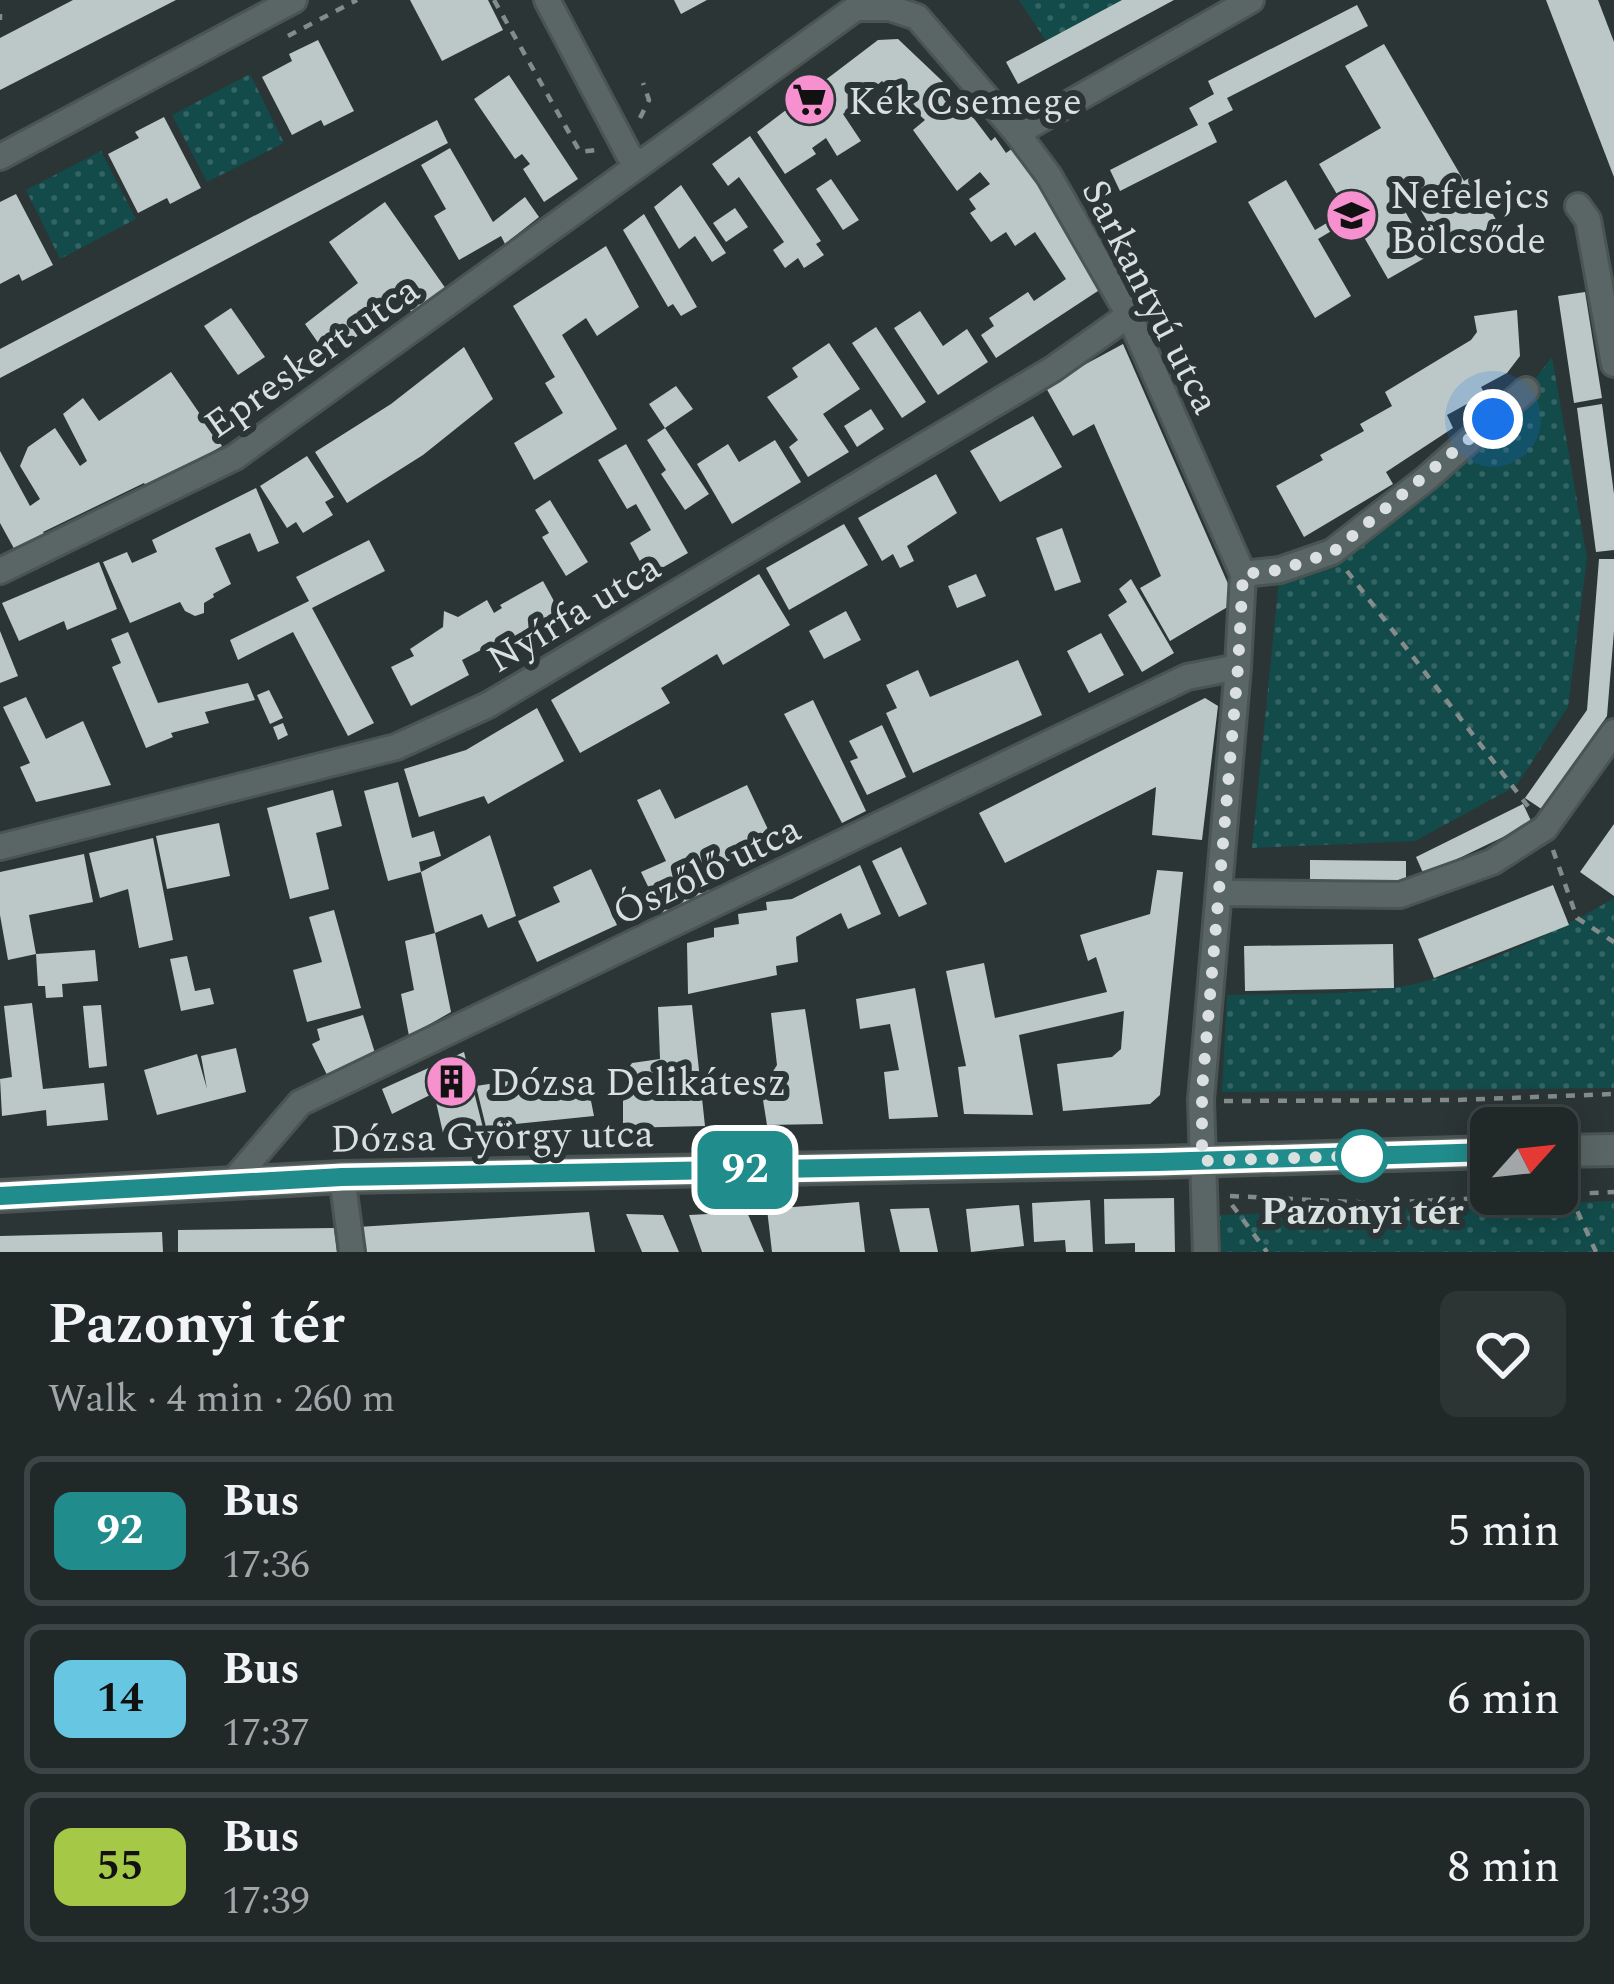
<!DOCTYPE html>
<html lang="en">
<head>
<meta charset="utf-8">
<style>
	:root { --surface:#202828; --page:#2d3434; --text:#f1f3f6; --muted:#a2a6a8; --line:#3d4445 }
	body { margin:0; font-family:Spectral,serif; background:var(--page); color:var(--text); height:100vh; display:flex; flex-direction:column; font-size:45px; white-space:nowrap }
	* { box-sizing:border-box; margin:0 }
	p { font-size:39px; color:var(--muted) }
	.icon { flex:none; width:66px; height:66px; fill:none; stroke:currentColor; stroke-width:2; stroke-linecap:round; stroke-linejoin:round }
	.map { position:relative; height:1252px; overflow:hidden }
	.side { display:flex; flex-direction:column; background:var(--surface); flex:1 }
	.side>* { flex:none }
	.badge { padding:0 24px; border-radius:18px; font-size:42px; line-height:78px }
	.needle { width:78px; rotate:63deg }
	.buttons { position:absolute; left:1470px; top:1107px; display:grid; gap:24px }
	.buttons a { display:grid; place-items:center; width:108px; height:108px; border-radius:18px; background:var(--surface); box-shadow:0 6px 30px #0003,0 0 0 3px var(--line); font-size:60px }
	.you { position:absolute; width:60px; height:60px; margin:-30px; border:9px solid #fff; border-radius:50%; background:#1a73e8; box-shadow:0 0 0 18px #1a73e833 }
	.map>.badge { position:absolute; translate:-50% -50%; box-shadow:0 0 0 6px #fff }
	.round { display:grid; place-items:center; flex:none; width:126px; height:126px; border-radius:18px; background:var(--page) }
	.head { display:flex; align-items:center; justify-content:space-between; height:204px; padding:0 48px }
	h1 { font-size:57px; font-weight:700; line-height:90px }
	ul { padding:0; list-style:none }
	li { display:flex; align-items:center; gap:36px; height:150px; margin:0 24px 18px; padding:0 24px; border:6px solid var(--line); border-radius:18px }
	li div { flex:1 }
	li b { display:block; font-size:45px }
	li em { font-style:normal }
	li .badge { min-width:132px; font-weight:700; text-align:center }
	.map>svg:first-child { display:block }
	.park { fill:url(#park-dots) }
	.building { fill:#bbc8c7 }
	.lines { fill:none; stroke-linecap:round; stroke-linejoin:round }
	.minor-casing { stroke:#4a5453; stroke-width:30 }
	.tertiary-casing { stroke:#4a5453; stroke-width:36 }
	.path { stroke:#838c8b; stroke-width:4.5; stroke-dasharray:9 9; stroke-linecap:butt }
	.minor { stroke:#5a6665; stroke-width:24 }
	.tertiary { stroke:#5a6665; stroke-width:30 }
	.line-casing { stroke:#fff; stroke-width:27 }
	.line { stroke:#218c8c; stroke-width:18 }
	.walk { stroke:#d9e0df; stroke-width:12; stroke-dasharray:0 21.6 }
	.stop-dot { fill:#fff; stroke:#218c8c; stroke-width:6 }
	.labels { text-anchor:middle; stroke-width:12; stroke-linejoin:round; paint-order:stroke }
	.poi-label { font-size:39px; fill:#d9e0df; stroke:#2b3535; text-anchor:start }
	.street-label { font-size:39px; fill:#d9e0df; stroke:#2b3535 }
	.stop-label { font-size:39px; font-weight:bold; fill:#d9e0df; stroke:#2b3535 }
</style>
</head>
<body>
<div class="map">
<svg width="1614" height="1252" viewBox="0 0 1614 1252">
	<defs>
		<pattern id="park-dots" width="8" height="8" patternUnits="userSpaceOnUse" patternTransform="scale(3)"><rect width="8" height="8" fill="#124b4a"/><path d="M2 2h.1M6 6h.1" fill="none" stroke="#346564" stroke-width="1.8" stroke-linecap="round"/></pattern>
	</defs>
	<rect width="100%" height="100%" fill="#2b3535"/>
	<g class="park">
		<path d="M 1019,0 L 1122,0 L 1046,41 Z"/>
		<path d="M 250,74 L 284,143 L 207,182 L 172,115 Z"/>
		<path d="M 101,151 L 136,219 L 60,259 L 26,190 Z"/>
		<path d="M 1552,357 L 1587,558 L 1568,707 L 1516,786 L 1415,841 L 1252,848 L 1280,570 L 1333,552 L 1526,390 Z"/>
		<path d="M 1614,898 L 1614,1088 L 1222,1092 L 1227,995 C 1281,993 1339,996 1393,988 C 1455,980 1560,931 1614,898 Z"/>
		<path d="M 1614,1201 L 1614,1252 L 1221,1252 L 1220,1215 Z"/>
	</g>
	<g class="building">
		<path d="M 73,0 L 176,0 L 0,90 L 0,38 Z"/>
		<path d="M 410,0 L 488,0 L 503,30 L 442,61 Z"/>
		<path d="M 674,0 L 707,0 L 681,14 Z"/>
		<path d="M 1122,0 L 1174,0 L 1018,84 L 1006,62 Z"/>
		<path d="M 1546,0 L 1598,0 L 1614,42 L 1614,177 Z"/>
		<path d="M 1357,5 L 1368,26 L 1227,98 L 1233,110 L 1208,123 L 1217,142 L 1120,191 L 1110,170 L 1198,125 L 1189,108 L 1214,94 L 1208,81 Z"/>
		<path d="M 898,39 L 957,95 L 961,92 L 974,108 L 969,112 L 991,141 L 995,137 L 1006,153 L 1016,146 L 1107,285 L 996,358 L 981,335 L 994,326 L 989,318 L 1028,292 L 1034,301 L 1066,279 L 1035,232 L 1015,246 L 1006,232 L 991,242 L 970,213 L 976,209 L 969,199 L 990,184 L 980,172 L 957,191 L 913,130 L 925,120 L 882,81 L 843,114 L 861,141 L 837,156 L 826,138 L 812,148 L 816,154 L 785,174 L 757,132 L 878,40 Z"/>
		<path d="M 318,40 L 354,111 L 324,126 L 321,120 L 292,135 L 262,77 L 292,61 L 289,54 Z"/>
		<path d="M 1384,44 L 1464,181 L 1471,177 L 1498,223 L 1446,253 L 1410,192 L 1398,199 L 1430,255 L 1388,279 L 1353,218 L 1318,239 L 1351,296 L 1315,318 L 1248,202 L 1286,180 L 1315,230 L 1347,211 L 1319,164 L 1381,128 L 1345,66 Z"/>
		<path d="M 509,75 L 578,179 L 544,202 L 523,169 L 530,164 L 522,154 L 515,159 L 474,99 Z"/>
		<path d="M 164,117 L 201,188 L 170,204 L 167,198 L 138,213 L 108,154 L 139,138 L 135,132 Z"/>
		<path d="M 437,120 L 448,143 L 0,378 L 0,349 Z"/>
		<path d="M 750,136 L 821,241 L 816,244 L 824,255 L 804,268 L 798,258 L 785,268 L 773,250 L 784,242 L 739,177 L 728,186 L 712,164 Z"/>
		<path d="M 450,148 L 493,222 L 525,197 L 539,217 L 505,244 L 501,236 L 459,260 L 434,216 L 446,209 L 421,165 Z"/>
		<path d="M 831,179 L 859,220 L 843,230 L 816,189 Z"/>
		<path d="M 681,185 L 726,253 L 712,262 L 695,236 L 679,249 L 654,207 Z"/>
		<path d="M 16,194 L 53,265 L 22,281 L 19,274 L 0,284 L 0,202 Z"/>
		<path d="M 385,202 L 446,289 L 412,313 L 405,302 L 328,357 L 305,324 L 358,283 L 329,242 Z"/>
		<path d="M 735,208 L 748,227 L 726,242 L 713,223 Z"/>
		<path d="M 644,214 L 697,307 L 681,316 L 673,304 L 668,307 L 623,230 Z"/>
		<path d="M 606,246 L 639,307 L 597,336 L 586,318 L 562,335 L 617,429 L 534,480 L 514,443 L 563,413 L 545,383 L 555,377 L 513,306 Z"/>
		<path d="M 1585,292 L 1602,398 L 1574,403 L 1558,296 Z"/>
		<path d="M 231,308 L 265,357 L 238,375 L 204,326 Z"/>
		<path d="M 1517,310 L 1520,356 L 1507,373 L 1481,387 L 1485,394 L 1447,415 L 1453,428 L 1386,472 L 1393,484 L 1304,537 L 1276,486 L 1323,460 L 1320,455 L 1364,431 L 1360,424 L 1392,406 L 1385,392 L 1471,340 L 1477,332 L 1474,316 Z"/>
		<path d="M 920,311 L 943,346 L 967,329 L 988,362 L 938,395 L 894,328 Z"/>
		<path d="M 876,327 L 926,402 L 902,418 L 852,343 Z"/>
		<path d="M 829,343 L 860,389 L 823,414 L 849,452 L 808,477 L 789,447 L 798,440 L 767,397 L 798,377 L 792,368 Z"/>
		<path d="M 1123,344 L 1236,602 L 1170,641 L 1140,588 L 1161,576 L 1094,424 L 1073,436 L 1045,386 Z"/>
		<path d="M 464,347 L 493,399 L 423,455 L 347,503 L 315,452 L 391,404 Z"/>
		<path d="M 171,372 L 222,446 L 149,489 L 144,483 L 43,532 L 47,537 L 17,554 L 0,523 L 0,451 L 30,506 L 40,499 L 20,466 L 28,447 L 55,428 L 80,466 L 87,461 L 63,414 L 83,398 L 99,421 Z"/>
		<path d="M 676,386 L 693,409 L 665,428 L 649,404 Z"/>
		<path d="M 1602,404 L 1614,494 L 1614,550 L 1596,552 L 1577,408 Z"/>
		<path d="M 871,409 L 884,429 L 857,447 L 844,426 Z"/>
		<path d="M 1033,416 L 1062,467 L 1000,502 L 970,451 Z"/>
		<path d="M 665,428 L 709,494 L 685,510 L 661,474 L 666,470 L 647,440 Z"/>
		<path d="M 775,440 L 801,482 L 732,524 L 697,464 L 728,444 L 739,462 Z"/>
		<path d="M 626,444 L 688,553 L 648,576 L 630,543 L 651,530 L 636,504 L 627,509 L 598,460 Z"/>
		<path d="M 307,456 L 334,497 L 325,502 L 333,515 L 303,533 L 296,522 L 287,528 L 260,486 Z"/>
		<path d="M 936,474 L 957,513 L 907,546 L 914,561 L 900,568 L 893,554 L 882,561 L 858,518 Z"/>
		<path d="M 256,488 L 279,543 L 258,552 L 250,533 L 215,548 L 231,584 L 213,594 L 214,597 L 204,603 L 204,613 L 195,616 L 185,611 L 180,602 L 130,623 L 103,562 L 127,552 L 132,563 L 157,552 L 152,540 Z"/>
		<path d="M 550,500 L 588,562 L 566,576 L 542,537 L 549,533 L 535,510 Z"/>
		<path d="M 844,524 L 868,565 L 789,610 L 766,568 Z"/>
		<path d="M 1062,528 L 1081,582 L 1055,591 L 1036,538 Z"/>
		<path d="M 369,540 L 385,571 L 312,608 L 374,723 L 348,736 L 293,632 L 238,660 L 230,640 L 309,601 L 296,577 Z"/>
		<path d="M 1599,559 L 1614,559 L 1614,631 L 1607,716 L 1543,810 L 1525,798 L 1587,710 Z"/>
		<path d="M 99,562 L 117,609 L 67,630 L 64,621 L 19,641 L 2,603 Z"/>
		<path d="M 759,574 L 790,625 L 723,665 L 717,654 L 661,688 L 670,703 L 580,753 L 551,700 Z"/>
		<path d="M 976,574 L 986,596 L 957,608 L 948,586 Z"/>
		<path d="M 1131,579 L 1174,653 L 1142,672 L 1108,615 L 1127,602 L 1119,589 Z"/>
		<path d="M 543,581 L 566,623 L 492,664 L 483,649 L 462,660 L 469,675 L 411,706 L 391,667 L 414,656 L 410,649 L 443,627 L 444,611 L 458,617 L 487,600 L 494,613 L 502,608 L 500,605 Z"/>
		<path d="M 846,611 L 861,640 L 824,659 L 809,631 Z"/>
		<path d="M 0,631 L 18,676 L 0,683 Z"/>
		<path d="M 128,632 L 158,703 L 248,683 L 255,700 L 205,712 L 209,723 L 171,733 L 173,737 L 146,748 L 112,667 L 121,663 L 111,639 Z"/>
		<path d="M 1101,633 L 1124,675 L 1089,693 L 1067,651 Z"/>
		<path d="M 1018,660 L 1042,715 L 913,773 L 886,713 L 897,708 L 886,685 L 918,670 L 930,697 Z"/>
		<path d="M 269,690 L 283,718 L 270,724 L 257,695 Z"/>
		<path d="M 26,697 L 46,739 L 83,721 L 111,785 L 36,802 L 20,767 L 30,763 L 3,707 Z"/>
		<path d="M 1205,698 L 1218,706 L 1202,840 L 1152,835 L 1156,787 L 1005,863 L 979,813 Z"/>
		<path d="M 813,700 L 866,811 L 842,823 L 784,714 Z"/>
		<path d="M 537,708 L 564,761 L 488,804 L 484,796 L 419,817 L 404,769 L 466,750 Z"/>
		<path d="M 283,723 L 288,735 L 278,740 L 273,727 Z"/>
		<path d="M 882,725 L 906,777 L 867,795 L 850,761 L 858,758 L 849,741 Z"/>
		<path d="M 398,782 L 412,838 L 434,831 L 441,856 L 419,862 L 421,872 L 490,835 L 516,916 L 488,928 L 482,914 L 435,933 L 421,872 L 388,881 L 364,791 Z"/>
		<path d="M 747,785 L 773,840 L 701,874 L 710,891 L 662,915 L 641,872 L 666,861 L 637,800 L 660,789 L 675,819 Z"/>
		<path d="M 333,790 L 342,826 L 316,833 L 329,889 L 290,899 L 267,808 Z"/>
		<path d="M 1523,804 L 1532,823 L 1424,875 L 1416,857 Z"/>
		<path d="M 219,823 L 230,876 L 167,889 L 156,836 Z"/>
		<path d="M 1614,824 L 1614,896 L 1580,872 Z"/>
		<path d="M 153,838 L 173,940 L 139,948 L 128,889 L 100,898 L 89,853 Z"/>
		<path d="M 901,847 L 927,904 L 899,917 L 872,861 Z"/>
		<path d="M 84,854 L 93,902 L 29,915 L 36,954 L 95,950 L 98,981 L 62,984 L 63,997 L 46,998 L 45,986 L 38,986 L 36,954 L 8,960 L 0,915 L 0,872 Z"/>
		<path d="M 1310,860 L 1406,861 L 1406,883 L 1310,883 Z"/>
		<path d="M 860,865 L 881,914 L 848,929 L 841,913 L 796,937 L 798,962 L 776,966 L 777,975 L 688,994 L 687,943 L 714,937 L 714,928 L 739,924 L 738,914 L 767,910 L 766,902 L 792,899 Z"/>
		<path d="M 591,869 L 617,925 L 537,962 L 518,921 L 560,902 L 553,887 Z"/>
		<path d="M 1157,870 L 1183,872 L 1160,1095 L 1150,1104 L 1063,1111 L 1057,1064 L 1112,1057 L 1121,1049 L 1124,1011 L 1019,1035 L 1033,1115 L 964,1114 L 958,1067 L 966,1066 L 946,971 L 984,963 L 995,1018 L 1107,992 L 1096,957 L 1088,961 L 1080,935 L 1150,914 Z"/>
		<path d="M 1553,885 L 1569,925 L 1434,978 L 1418,939 Z"/>
		<path d="M 334,910 L 361,1008 L 307,1022 L 293,970 L 322,962 L 309,917 Z"/>
		<path d="M 435,933 L 451,1012 L 409,1036 L 401,994 L 414,990 L 405,941 Z"/>
		<path d="M 1393,944 L 1394,988 L 1245,991 L 1244,946 Z"/>
		<path d="M 187,956 L 195,991 L 210,988 L 214,1004 L 181,1011 L 170,959 Z"/>
		<path d="M 915,988 L 938,1117 L 889,1119 L 884,1072 L 899,1070 L 890,1024 L 860,1029 L 856,999 Z"/>
		<path d="M 32,1003 L 43,1089 L 104,1083 L 108,1120 L 47,1126 L 46,1110 L 2,1116 L 0,1079 L 12,1077 L 4,1006 Z"/>
		<path d="M 101,1005 L 107,1066 L 89,1068 L 83,1006 Z"/>
		<path d="M 692,1005 L 705,1126 L 623,1128 L 623,1076 L 632,1063 L 660,1059 L 658,1007 Z"/>
		<path d="M 805,1009 L 823,1124 L 767,1125 L 759,1075 L 772,1073 L 777,1065 L 771,1013 Z"/>
		<path d="M 363,1015 L 375,1053 L 328,1077 L 312,1044 L 320,1040 L 317,1029 Z"/>
		<path d="M 236,1048 L 246,1092 L 157,1115 L 144,1070 L 197,1054 L 207,1089 L 201,1056 Z"/>
		<path d="M 464,1052 L 483,1128 L 443,1133 L 434,1093 L 392,1114 L 382,1089 Z"/>
		<path d="M 552,1074 L 554,1080 L 586,1076 L 594,1116 L 486,1127 L 476,1086 Z"/>
		<path d="M 1174,1198 L 1175,1252 L 1135,1252 L 1135,1243 L 1105,1244 L 1104,1199 Z"/>
		<path d="M 1090,1200 L 1093,1252 L 1066,1252 L 1065,1240 L 1034,1242 L 1032,1203 Z"/>
		<path d="M 859,1202 L 865,1252 L 772,1252 L 767,1209 Z"/>
		<path d="M 1019,1205 L 1024,1246 L 971,1252 L 966,1209 Z"/>
		<path d="M 929,1208 L 938,1252 L 900,1252 L 890,1209 Z"/>
		<path d="M 589,1212 L 595,1252 L 362,1252 L 358,1227 Z"/>
		<path d="M 747,1212 L 764,1252 L 702,1252 L 689,1215 Z"/>
		<path d="M 626,1214 L 663,1215 L 679,1252 L 642,1252 Z"/>
		<path d="M 334,1228 L 337,1252 L 178,1252 L 178,1230 Z"/>
		<path d="M 162,1232 L 163,1252 L 0,1252 L 0,1236 Z"/>
	</g>
	<g class="lines">
		<defs>
			<g id="minor">
				<path d="M 547,0 L 629,155 L 638,162"/>
				<path d="M 1017,133 L 1251,0"/>
				<path d="M 0,157 L 294,0"/>
				<path d="M 1578,206 L 1588,220 L 1614,364"/>
				<path d="M 0,571 L 235,457 L 856,8 L 890,8 L 917,17 L 1017,133 L 1049,176 L 1129,315 L 1243,574 L 1238,667 L 1201,1100 L 1206,1252"/>
				<path d="M 1243,574 L 1280,570 L 1332,552 L 1427,478 L 1526,390"/>
				<path d="M 0,847 L 396,747 L 488,705 L 1053,369 L 1129,315"/>
				<path d="M 1219,893 L 1400,895 L 1492,862 L 1545,828 L 1614,732"/>
				<path d="M 342,1177 L 352,1252"/>
				<path d="M 234,1180 L 300,1103 L 1187,677 L 1238,667"/>
			</g>
			<g id="tertiary">
				<path d="M 1557,1151 L 1614,1150"/>
				<path d="M 0,1196 L 342,1177 L 1158,1162 L 1491,1152"/>
			</g>
		</defs>
		<use href="#minor" class="minor-casing"/>
		<use href="#tertiary" class="tertiary-casing"/>
		<g class="path">
			<path d="M 494,0 L 580,152 L 596,150"/>
			<path d="M 0,14 L 0,20"/>
			<path d="M 288,36 L 357,0"/>
			<path d="M 640,118 L 649,100 L 643,83"/>
			<path d="M 1347,571 L 1530,809"/>
			<path d="M 1553,850 L 1577,918 L 1614,942"/>
			<path d="M 1224,1101 L 1457,1100 L 1614,1094"/>
			<path d="M 1570,1195 L 1596,1252"/>
			<path d="M 1230,1196 L 1375,1203 L 1614,1192"/>
			<path d="M 1232,1205 L 1267,1252"/>
		</g>
		<use href="#minor" class="minor"/>
		<use href="#tertiary" class="tertiary"/>
	</g>
	<g class="lines">
		<defs>
			<path id="line" d="M 0,1196 L 342,1177 L 1158,1162 L 1491,1152"/>
		</defs>
		<use href="#line" class="line-casing"/>
		<use href="#line" class="line"/>
		<path class="walk" d="M 1362,1156 L 1382,1155 L 1202,1161 L 1202,1090 L 1238,667 L 1243,574 L 1280,570 L 1333,552 L 1493,419"/>
	</g>
	<defs>
		<symbol id="supermarket-disc" viewBox="-11 -11 22 22"><circle r="9.5" fill="#f690cf" stroke="#2b3535"/><path d="M-6-5.5h2.5l.6 2H6L4.5 2H-2.5L-4.4-4H-6ZM-1.5 3.2a1.3 1.3 0 1 0 .1 0ZM3 3.2a1.3 1.3 0 1 0 .1 0Z" fill="#111"/></symbol>
		<symbol id="school-disc" viewBox="-11 -11 22 22"><circle r="9.5" fill="#f690cf" stroke="#2b3535"/><path d="M0-5L7-2L0 1L-7-2ZM-4 1L0 2.5L4 1V4Q0 6-4 4Z" fill="#111"/></symbol>
		<symbol id="building-disc" viewBox="-11 -11 22 22"><circle r="9.5" fill="#f690cf" stroke="#2b3535"/><path d="M-4-6H4V6H1V3H-1V6H-4ZM-2.5-4.3h1.7v1.8h-1.7ZM.8-4.3h1.7v1.8H.8ZM-2.5-1h1.7V.8h-1.7ZM.8-1h1.7V.8H.8Z" fill="#111"/></symbol>
	</defs>
	<g fill-rule="evenodd">
		<use href="#supermarket-disc" x="780" y="70" width="59" height="59"/>
		<use href="#school-disc" x="1322" y="186" width="59" height="59"/>
		<use href="#building-disc" x="422" y="1052" width="59" height="59"/>
	</g>
	<circle class="stop-dot" cx="1362" cy="1156" r="24"/>
	<g class="labels">
		<g class="poi-label">
			<text x="848" y="114">Kék Csemege</text>
			<text x="1390" y="208">Nefelejcs<tspan x="1390" dy="45">Bölcsőde</tspan></text>
			<text x="490" y="1095">Dózsa Delikátesz</text>
		</g>
		<g class="street-label">
			<text transform="translate(1152 296) rotate(63)" y="14">Sarkantyú utca</text>
			<text transform="translate(311 356) rotate(-35)" y="14">Epreskert utca</text>
			<text transform="translate(573 612) rotate(-31)" y="14">Nyírfa utca</text>
			<text transform="translate(706 869) rotate(-26)" y="14">Ószőlő utca</text>
			<text transform="translate(492 1135) rotate(-1)" y="14">Dózsa György utca</text>
		</g>
		<g class="stop-label">
			<text x="1362" y="1224">Pazonyi tér</text>
		</g>
	</g>
</svg>
<div class="buttons">
<a><svg class="needle" viewBox="-14 -14 28 28"><path d="M0-13l5 13h-10z" fill="#e53935"/><path d="M0 13l5-13h-10z" fill="#a2a6a8"/></svg></a>
</div>
<div class="you" style="left:1493px;top:419px"></div>
<b class="badge" style="left:745px;top:1170px;background:#218c8c;color:#fff">92</b>
</div>
<section class="side">
<div class="head"><div><h1>Pazonyi tér</h1><p>Walk · 4 min · 260 m</p></div><a class="round"><svg class="icon" aria-label="heart" viewBox="0 0 24 24"><path d="M12 20l-8-8c-3-5 5-10 8-4 3-6 11-1 8 4z"/></svg></a></div>
<ul>
<li><span class="badge" style="background:#218c8c;color:#fff">92</span><div><b>Bus</b><p>17:36</p></div><em>5 min</em></li>
<li><span class="badge" style="background:#67c6e1;color:#111">14</span><div><b>Bus</b><p>17:37</p></div><em>6 min</em></li>
<li><span class="badge" style="background:#a5c847;color:#111">55</span><div><b>Bus</b><p>17:39</p></div><em>8 min</em></li>
</ul>
</section>
</body>
</html>
